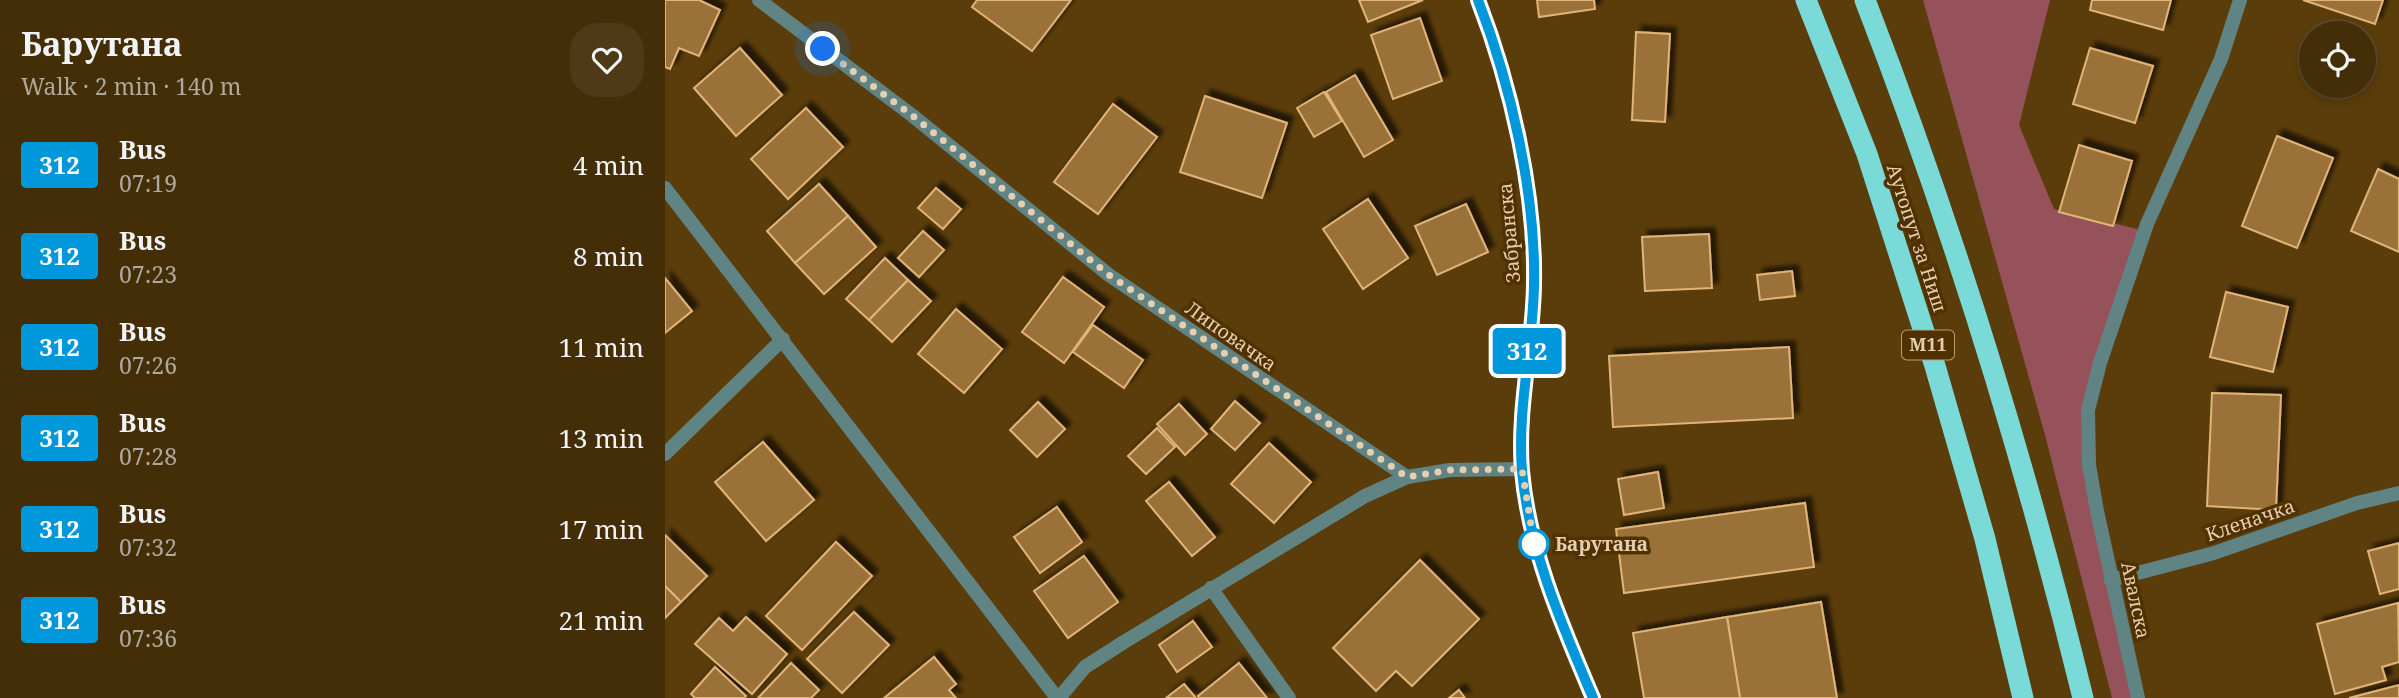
<!DOCTYPE html>
<html lang="en">
<head>
<meta charset="utf-8">
<style>
	:root { --surface:#442e08; --page:#4e3a16; --text:#f1f3f6; --muted:#afa89c; --line:#5c4a29 }
	body { margin:0; font-family:"Noto Serif",serif; background:var(--page); color:var(--text); height:100vh; display:flex; flex-direction:column; font-size:26px; white-space:nowrap }
	* { box-sizing:border-box; margin:0 }
	p { font-size:23px; color:var(--muted) }
	.icon { flex:none; width:38px; height:38px; fill:none; stroke:currentColor; stroke-width:2; stroke-linecap:round; stroke-linejoin:round }
	.map { position:relative; flex:1; overflow:hidden }
	.drawer { display:flex; flex-direction:column; background:var(--surface); width:665px }
	.drawer>* { flex:none }
	.badge { padding:0 14px; border-radius:5px; font-size:24px; line-height:46px }
	.tools { position:absolute; left:1634px; top:21px; display:grid; gap:14px }
	.tools a { display:grid; place-items:center; width:77px; height:77px; border-radius:50%; background:var(--surface); box-shadow:0 4px 10px #0003,0 0 0 2px var(--line); font-size:35px }
	.you { position:absolute; width:35px; height:35px; margin:-18px; border:5px solid #fff; border-radius:50%; background:#1a73e8; box-shadow:0 0 0 10px #1a73e833 }
	.map>.badge { position:absolute; translate:-50% -50%; box-shadow:0 0 0 4px #fff }
	.round { display:grid; place-items:center; flex:none; width:74px; height:74px; border-radius:28px; background:var(--page) }
	.summary { display:flex; align-items:center; justify-content:space-between; height:119px; padding:0 21px }
	h1 { font-size:33px; font-weight:700; line-height:52px }
	ul { padding:0; list-style:none }
	li { display:flex; align-items:center; gap:21px; height:91px; padding:0 21px }
	li div { flex:1 }
	li b { display:block; font-size:26px }
	li em { font-style:normal }
	li .badge { min-width:77px; font-weight:700; text-align:center }
	main { display:flex; flex:1; min-height:0 }
	.map>svg:first-child { display:block }
	.green { fill:#96525a }
	.building { fill:#9a7137; stroke:#e1b478; stroke-width:2; filter:url(#shadow) }
	.lines { fill:none; stroke-linecap:round; stroke-linejoin:round }
	.lane { stroke:#5f8483; stroke-width:14 }
	.street { stroke:#5f8483; stroke-width:14 }
	.highway { stroke:#7adad8; stroke-width:21 }
	.line-casing { stroke:#fff; stroke-width:16 }
	.line { stroke:#0098da; stroke-width:10 }
	.walk { stroke:#e5ceb1; stroke-width:7; stroke-dasharray:0 12.6 }
	.stop-dot { fill:#fff; stroke:#0098da; stroke-width:3.5 }
	.labels { text-anchor:middle; stroke-width:7; stroke-linejoin:round; paint-order:stroke }
	.shield { fill:#503200; stroke:#b89f7c; stroke-width:2 }
	.shield-label { font-size:18px; font-weight:bold; fill:#e5ceb1 }
	.street-label { font-size:19px; fill:#e5ceb1; stroke:#503200 }
	.stop-label { font-size:19px; font-weight:bold; fill:#e5ceb1; stroke:#503200; text-anchor:start }
</style>
</head>
<body>
<main>
<section class="drawer">
<div class="summary"><div><h1>Барутана</h1><p>Walk · 2 min · 140 m</p></div><a class="round"><svg class="icon" aria-label="heart" viewBox="0 0 24 24"><path d="M12 20l-8-8c-3-5 5-10 8-4 3-6 11-1 8 4z"/></svg></a></div>
<ul>
<li><span class="badge" style="background:#0098da;color:#fff">312</span><div><b>Bus</b><p>07:19</p></div><em>4 min</em></li>
<li><span class="badge" style="background:#0098da;color:#fff">312</span><div><b>Bus</b><p>07:23</p></div><em>8 min</em></li>
<li><span class="badge" style="background:#0098da;color:#fff">312</span><div><b>Bus</b><p>07:26</p></div><em>11 min</em></li>
<li><span class="badge" style="background:#0098da;color:#fff">312</span><div><b>Bus</b><p>07:28</p></div><em>13 min</em></li>
<li><span class="badge" style="background:#0098da;color:#fff">312</span><div><b>Bus</b><p>07:32</p></div><em>17 min</em></li>
<li><span class="badge" style="background:#0098da;color:#fff">312</span><div><b>Bus</b><p>07:36</p></div><em>21 min</em></li>
</ul>
</section>
<div class="map">
<svg width="1734" height="698" viewBox="0 0 1734 698">
	<defs>
		<filter id="shadow"><feDropShadow dx="6" dy="-6" stdDeviation="2" flood-color="#0009"/></filter>
	</defs>
	<rect width="100%" height="100%" fill="#5b3d0b"/>
	<path class="green" d="M 1258,0 L 1385,0 L 1354,125 L 1389,209 L 1485,232 L 1423,410 L 1432,511 L 1473,698 L 1447,698 L 1380,435 Z"/>
	<g class="building">
		<path d="M 0,0 L 34,0 L 55,10 L 34,56 L 14,48 L 5,69 L 0,67 Z"/>
		<path d="M 312,0 L 406,0 L 367,51 L 307,7 Z"/>
		<path d="M 694,0 L 758,0 L 703,22 Z"/>
		<path d="M 872,0 L 929,0 L 930,9 L 874,17 Z"/>
		<path d="M 1427,0 L 1506,0 L 1498,30 L 1425,10 Z"/>
		<path d="M 1638,0 L 1718,0 L 1710,24 Z"/>
		<path d="M 755,18 L 777,81 L 728,99 L 706,35 Z"/>
		<path d="M 971,32 L 1005,34 L 1000,122 L 967,120 Z"/>
		<path d="M 75,48 L 117,95 L 71,136 L 29,88 Z"/>
		<path d="M 1425,48 L 1488,66 L 1470,123 L 1408,104 Z"/>
		<path d="M 690,75 L 728,140 L 699,157 L 661,92 Z"/>
		<path d="M 659,92 L 677,121 L 649,137 L 632,108 Z"/>
		<path d="M 540,96 L 622,123 L 597,198 L 515,172 Z"/>
		<path d="M 448,104 L 492,137 L 433,214 L 389,182 Z"/>
		<path d="M 141,108 L 178,147 L 123,199 L 86,159 Z"/>
		<path d="M 1612,136 L 1668,158 L 1632,248 L 1577,226 Z"/>
		<path d="M 1414,145 L 1467,161 L 1448,226 L 1394,212 Z"/>
		<path d="M 1713,169 L 1734,179 L 1734,252 L 1686,231 Z"/>
		<path d="M 154,184 L 183,216 L 130,263 L 102,231 Z"/>
		<path d="M 271,188 L 296,209 L 278,229 L 253,208 Z"/>
		<path d="M 703,199 L 743,258 L 698,289 L 658,229 Z"/>
		<path d="M 801,204 L 823,252 L 772,275 L 750,226 Z"/>
		<path d="M 183,216 L 211,247 L 159,294 L 130,263 Z"/>
		<path d="M 258,231 L 279,250 L 254,277 L 233,258 Z"/>
		<path d="M 1044,234 L 1047,288 L 980,291 L 977,237 Z"/>
		<path d="M 220,258 L 243,280 L 204,320 L 181,299 Z"/>
		<path d="M 1127,271 L 1130,296 L 1095,300 L 1092,275 Z"/>
		<path d="M 398,277 L 439,307 L 399,363 L 357,332 Z"/>
		<path d="M 0,278 L 27,311 L 0,333 Z"/>
		<path d="M 243,280 L 266,301 L 227,342 L 204,320 Z"/>
		<path d="M 1561,292 L 1623,307 L 1608,372 L 1545,357 Z"/>
		<path d="M 291,309 L 337,349 L 299,393 L 253,354 Z"/>
		<path d="M 428,325 L 478,360 L 459,388 L 408,352 Z"/>
		<path d="M 1124,347 L 1128,418 L 948,427 L 944,356 Z"/>
		<path d="M 1547,393 L 1616,395 L 1611,510 L 1542,506 Z"/>
		<path d="M 570,401 L 595,423 L 570,450 L 546,429 Z"/>
		<path d="M 373,402 L 400,429 L 372,457 L 345,430 Z"/>
		<path d="M 514,404 L 542,434 L 520,455 L 492,424 Z"/>
		<path d="M 492,428 L 510,447 L 481,474 L 463,456 Z"/>
		<path d="M 98,442 L 149,500 L 101,541 L 50,482 Z"/>
		<path d="M 604,443 L 646,482 L 609,523 L 566,484 Z"/>
		<path d="M 993,472 L 999,508 L 959,515 L 953,479 Z"/>
		<path d="M 504,482 L 550,537 L 527,556 L 481,501 Z"/>
		<path d="M 1140,503 L 1149,567 L 959,593 L 951,529 Z"/>
		<path d="M 392,507 L 417,542 L 375,573 L 349,537 Z"/>
		<path d="M 0,535 L 42,576 L 16,602 L 0,586 Z"/>
		<path d="M 171,542 L 207,576 L 137,650 L 101,616 Z"/>
		<path d="M 1734,543 L 1734,589 L 1715,594 L 1703,551 Z"/>
		<path d="M 419,556 L 453,602 L 403,638 L 369,591 Z"/>
		<path d="M 755,560 L 814,619 L 747,686 L 731,671 L 711,691 L 668,648 Z"/>
		<path d="M 0,586 L 16,602 L 0,618 Z"/>
		<path d="M 1156,602 L 1172,698 L 1075,698 L 1062,617 Z"/>
		<path d="M 1733,603 L 1734,662 L 1717,667 L 1721,680 L 1670,694 L 1652,624 Z"/>
		<path d="M 189,612 L 224,645 L 177,693 L 142,659 Z"/>
		<path d="M 81,617 L 122,654 L 87,694 L 30,644 L 54,618 L 68,631 Z"/>
		<path d="M 1062,617 L 1075,698 L 979,698 L 968,633 Z"/>
		<path d="M 528,621 L 547,647 L 512,672 L 494,645 Z"/>
		<path d="M 269,657 L 291,684 L 284,690 L 291,698 L 219,698 Z"/>
		<path d="M 126,663 L 154,690 L 146,698 L 93,698 Z"/>
		<path d="M 574,663 L 602,698 L 534,698 L 533,696 Z"/>
		<path d="M 50,667 L 81,696 L 79,698 L 30,698 L 26,694 Z"/>
		<path d="M 519,684 L 531,698 L 501,698 Z"/>
		<path d="M 1734,685 L 1734,698 L 1684,698 Z"/>
		<path d="M 794,690 L 800,698 L 784,698 Z"/>
	</g>
	<g class="lines">
		<path class="lane" d="M 546,588 L 624,698"/>
		<g class="street">
			<path d="M 94,0 L 248,116 L 444,275 L 742,477 L 785,470 L 857,469"/>
			<path d="M 813,0 C 846,85 871,194 869,285 C 868,347 851,408 857,471 C 864,550 897,625 928,698"/>
			<path d="M 0,188 L 392,698"/>
			<path d="M 0,454 L 118,339"/>
			<path d="M 1446,580 L 1549,553 L 1692,503 L 1734,493"/>
			<path d="M 394,698 L 420,667 L 459,642 L 700,496 L 742,477"/>
			<path d="M 1473,698 L 1432,511 L 1424,465 L 1423,410 L 1435,363 L 1482,224 L 1556,59 L 1575,0"/>
		</g>
		<g class="highway">
			<path d="M 1141,0 L 1202,154 L 1270,366 L 1320,539 L 1358,698"/>
			<path d="M 1200,0 C 1288,227 1360,461 1418,698"/>
		</g>
	</g>
	<g class="lines">
		<defs>
			<path id="line" d="M 813,0 C 846,85 871,194 869,285 C 868,347 852,408 857,471 C 864,550 897,625 928,698"/>
		</defs>
		<use href="#line" class="line-casing"/>
		<use href="#line" class="line"/>
		<path class="walk" d="M 158,49 L 248,116 L 444,275 L 742,477 L 785,470 L 857,469 L 869,544"/>
	</g>
	<circle class="stop-dot" cx="869" cy="544" r="14"/>
	<g class="labels">
		<rect class="shield" x="1237" y="330.5" width="52" height="29" rx="5"/>
		<g class="shield-label">
			<text x="1263" y="351">M11</text>
		</g>
		<g class="street-label">
			<text transform="translate(844 233) rotate(-95)" y="7">Забранска</text>
			<text transform="translate(1252 238) rotate(72)" y="7">Аутопут за Ниш</text>
			<text transform="translate(566 336) rotate(35)" y="7">Липовачка</text>
			<text transform="translate(1585 520) rotate(-19)" y="7">Кленачка</text>
			<text transform="translate(1471 600) rotate(78)" y="7">Авалска</text>
		</g>
		<g class="stop-label">
			<text x="890" y="551">Барутана</text>
		</g>
	</g>
</svg>
<div class="tools">
<a><svg class="icon" aria-label="locate" viewBox="0 0 24 24"><circle cx="12" cy="12" r="6"/><path d="M12 2v4M12 18v4M2 12h4M18 12h4"/></svg></a>
</div>
<div class="you" style="left:158px;top:49px"></div>
<b class="badge" style="left:862px;top:351px;background:#0098da;color:#fff">312</b>
</div>
</main>
</body>
</html>
